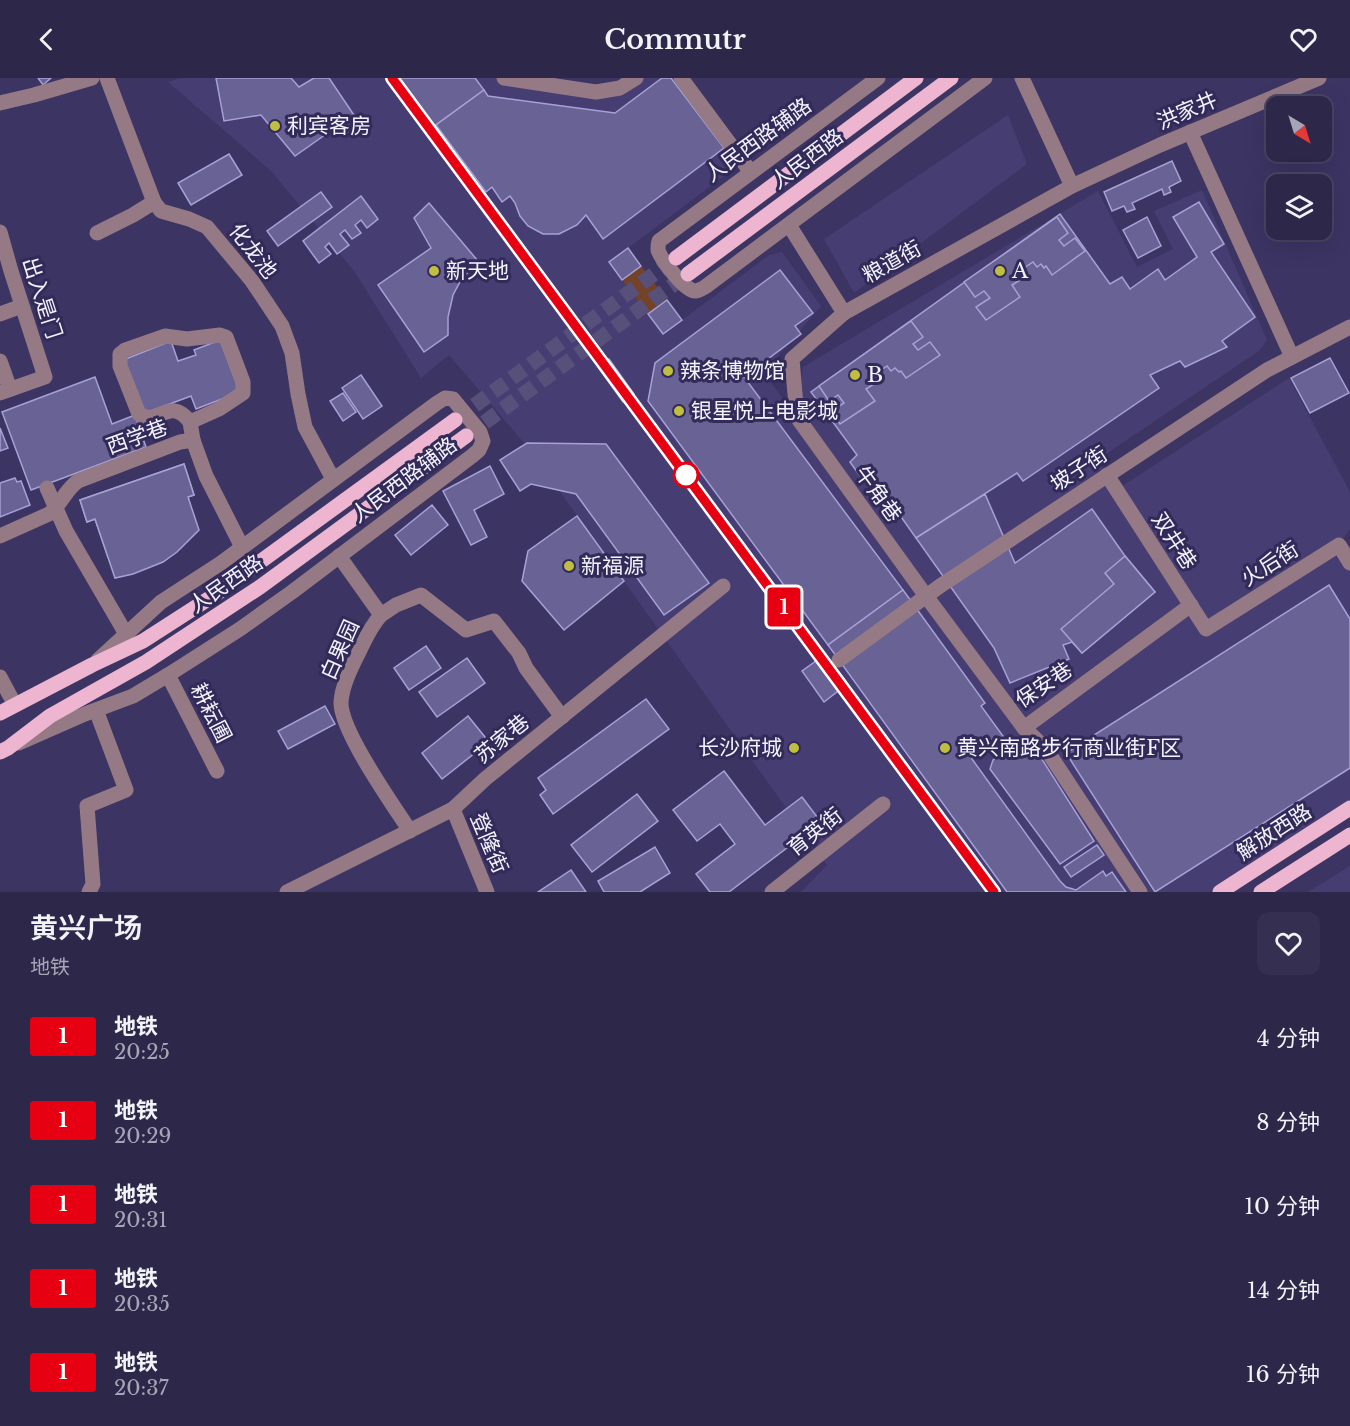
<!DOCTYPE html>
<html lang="zh">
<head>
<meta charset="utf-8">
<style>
	:root { --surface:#2d274a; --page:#352f51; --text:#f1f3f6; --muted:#a7a5b5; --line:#484462 }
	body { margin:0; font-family:"Libre Baskerville","Noto Sans SC",serif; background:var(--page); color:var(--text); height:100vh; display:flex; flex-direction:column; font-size:22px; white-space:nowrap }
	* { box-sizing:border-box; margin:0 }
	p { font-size:20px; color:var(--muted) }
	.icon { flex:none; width:33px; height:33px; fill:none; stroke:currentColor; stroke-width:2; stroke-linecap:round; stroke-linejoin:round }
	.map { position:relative; height:814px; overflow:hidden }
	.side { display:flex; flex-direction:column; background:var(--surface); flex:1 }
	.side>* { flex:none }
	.badge { padding:0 12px; border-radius:4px; font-size:21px; line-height:39px }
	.needle { width:39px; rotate:142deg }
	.controls { position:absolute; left:1266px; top:18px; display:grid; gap:12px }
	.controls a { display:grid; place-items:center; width:66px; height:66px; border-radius:12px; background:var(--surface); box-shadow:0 6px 24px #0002,0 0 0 2px var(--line); font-size:30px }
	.map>.badge { position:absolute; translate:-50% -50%; box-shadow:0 0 0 3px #fff }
	.round { display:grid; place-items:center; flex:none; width:63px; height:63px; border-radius:12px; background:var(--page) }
	.head { display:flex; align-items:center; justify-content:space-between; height:102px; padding:0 30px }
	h1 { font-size:28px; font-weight:600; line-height:45px }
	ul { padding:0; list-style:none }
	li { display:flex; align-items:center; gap:18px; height:84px; padding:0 30px }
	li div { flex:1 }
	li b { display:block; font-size:22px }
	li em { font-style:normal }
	li .badge { min-width:66px; font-weight:700; text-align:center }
	header { display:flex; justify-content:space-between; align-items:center; height:78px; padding:0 30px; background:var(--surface); font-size:27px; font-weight:600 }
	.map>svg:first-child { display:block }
	.built { fill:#463d72 }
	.green { fill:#744327 }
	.building { fill:#686295; stroke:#a6a1d7; stroke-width:1.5 }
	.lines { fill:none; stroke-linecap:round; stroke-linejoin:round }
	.major-tunnel { stroke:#57507a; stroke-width:15; stroke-dasharray:15 8; stroke-linecap:butt }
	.path { stroke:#9490ae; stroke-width:3; stroke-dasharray:6 3; stroke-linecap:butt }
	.minor { stroke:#957a86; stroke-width:15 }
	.major { stroke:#edb5cf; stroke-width:15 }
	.line-casing { stroke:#fff; stroke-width:14 }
	.line { stroke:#e60012; stroke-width:9 }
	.poi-dot { fill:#bfbe41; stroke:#322a58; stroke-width:2 }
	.stop-dot { fill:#fff; stroke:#e60012; stroke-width:3 }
	.labels { text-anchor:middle; stroke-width:6; stroke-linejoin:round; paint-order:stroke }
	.street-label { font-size:21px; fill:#f3f2fe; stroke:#322a58 }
	.poi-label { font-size:21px; fill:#f3f2fe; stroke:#322a58; text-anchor:start }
</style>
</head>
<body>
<header><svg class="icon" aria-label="back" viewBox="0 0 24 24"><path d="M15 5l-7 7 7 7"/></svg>Commutr<svg class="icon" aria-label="heart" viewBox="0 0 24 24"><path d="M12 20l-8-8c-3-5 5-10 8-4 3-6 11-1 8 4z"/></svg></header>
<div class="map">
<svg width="1350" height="814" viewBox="0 0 1350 814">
	<rect width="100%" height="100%" fill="#3c3463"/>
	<g class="built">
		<path d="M 181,0 L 504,0 L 596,14 L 636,0 L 681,0 L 743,84 L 628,170 L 682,242 L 769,177 L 782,174 L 821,228 L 779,277 L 768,301 L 796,338 L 803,289 L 1098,113 L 1137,189 L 1173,171 L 1154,133 L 1202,112 L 1267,262 L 1259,273 L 1097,382 L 1116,412 L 1289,300 L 1350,414 L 1350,451 L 1339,467 L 1350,485 L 1350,724 L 1210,814 L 801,814 L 827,787 L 530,372 L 449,277 L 421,300 L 354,193 L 271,93 L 168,4 Z"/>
		<path d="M 1008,37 L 1027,86 L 854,215 L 824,161 Z"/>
		<path d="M 1350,788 L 1350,814 L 1308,814 Z"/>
	</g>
	<path class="green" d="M 641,188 L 667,222 L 648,236 L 622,202 Z"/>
	<g class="building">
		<path d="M 38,0 L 51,0 L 43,7 Z"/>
		<path d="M 216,0 L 291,0 L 299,9 L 314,0 L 329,0 L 358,43 L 347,57 L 339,47 L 295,78 L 261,37 L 224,43 Z"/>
		<path d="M 397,0 L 475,0 L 484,12 L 433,49 Z"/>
		<path d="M 662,0 L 671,0 L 724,70 L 603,161 L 586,137 L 577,147 L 559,156 L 543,156 L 528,148 L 520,138 L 515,125 L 510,118 L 502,124 L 492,109 L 486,114 L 436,47 L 484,12 L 488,18 L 615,35 Z"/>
		<path d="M 229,76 L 242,97 L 191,127 L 178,105 Z"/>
		<path d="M 1172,83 L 1181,103 L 1169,109 L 1171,114 L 1164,117 L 1162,111 L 1132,125 L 1135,131 L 1127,134 L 1124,128 L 1112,133 L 1104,114 Z"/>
		<path d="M 321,114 L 332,129 L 278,168 L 267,153 Z"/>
		<path d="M 361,118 L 378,141 L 367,150 L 361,142 L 355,147 L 361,155 L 352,161 L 345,152 L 340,156 L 349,167 L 337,176 L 329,165 L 325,169 L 331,176 L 319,185 L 303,163 Z"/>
		<path d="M 1199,124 L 1224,166 L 1211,174 L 1255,239 L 1222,263 L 1227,269 L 1185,289 L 1180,283 L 1150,297 L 1159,310 L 1023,403 L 1017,395 L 916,460 L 868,392 L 860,398 L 850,384 L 857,377 L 811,314 L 1060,136 L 1110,206 L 1122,199 L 1130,211 L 1158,191 L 1165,202 L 1197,179 L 1173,139 Z"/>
		<path d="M 429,125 L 478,183 L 461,202 L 453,217 L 448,239 L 448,257 L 424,274 L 378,207 L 431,170 L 414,140 Z"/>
		<path d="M 1057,139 L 1068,155 L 1059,162 L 1064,168 L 1075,160 L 1085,173 L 1052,197 L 1046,188 L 1044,190 L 1041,186 L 1037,189 L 1033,184 L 1015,196 L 1020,202 L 1012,207 L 1020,219 L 986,242 L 976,229 L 990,220 L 984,213 L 975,219 L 964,204 Z"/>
		<path d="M 1147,139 L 1161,168 L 1138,180 L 1123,152 Z"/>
		<path d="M 628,170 L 641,188 L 622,202 L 609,184 Z"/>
		<path d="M 780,192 L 813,235 L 795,248 L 801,256 L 744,299 L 903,512 L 828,567 L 648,323 L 655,285 Z"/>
		<path d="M 667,222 L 682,242 L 663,256 L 648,236 Z"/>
		<path d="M 911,243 L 923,259 L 913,266 L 918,272 L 930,264 L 940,277 L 906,300 L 901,293 L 899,294 L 895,290 L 891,293 L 887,288 L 870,300 L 874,306 L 866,311 L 875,323 L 840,346 L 831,333 L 844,325 L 838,317 L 829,323 L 819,308 Z"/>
		<path d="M 220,262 L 240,314 L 196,331 L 191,318 L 143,336 L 123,282 L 171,263 L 178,283 L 196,277 L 194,272 Z"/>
		<path d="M 1330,280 L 1349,315 L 1310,335 L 1291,300 Z"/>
		<path d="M 609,281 L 634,316 L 623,324 L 598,289 Z"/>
		<path d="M 361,297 L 382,328 L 363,341 L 342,310 Z"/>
		<path d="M 95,299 L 112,346 L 135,337 L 146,369 L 31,412 L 2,334 Z"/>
		<path d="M 343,315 L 356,334 L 343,343 L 330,323 Z"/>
		<path d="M 0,350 L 8,370 L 0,373 Z"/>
		<path d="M 527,365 L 606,366 L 709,505 L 664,537 L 576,416 L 531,406 L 520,413 L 500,382 Z"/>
		<path d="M 184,386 L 194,417 L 188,419 L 190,427 L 174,432 L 175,437 L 163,440 L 164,445 L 153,449 L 155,453 L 142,457 L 144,462 L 131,466 L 133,470 L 108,479 L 95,441 L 87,444 L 80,422 Z"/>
		<path d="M 184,386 L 194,417 L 188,419 L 199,452 L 177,474 L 163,484 L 133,496 L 115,500 L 95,441 L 87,444 L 80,422 Z"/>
		<path d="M 490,388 L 504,416 L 474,432 L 487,459 L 471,467 L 443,413 Z"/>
		<path d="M 15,400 L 17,404 L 21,403 L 30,427 L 0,439 L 0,405 Z"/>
		<path d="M 985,416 L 1015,485 L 1092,431 L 1125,478 L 1155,514 L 1082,575 L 1072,564 L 1063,567 L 1069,581 L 1010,605 L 994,570 L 916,460 Z"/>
		<path d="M 432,427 L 448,447 L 411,477 L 395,457 Z"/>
		<path d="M 577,438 L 624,503 L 564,552 L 522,503 L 528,473 Z"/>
		<path d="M 1125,478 L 1155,514 L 1082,575 L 1061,551 L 1114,506 L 1105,495 Z"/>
		<path d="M 1329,507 L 1350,541 L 1350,690 L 1155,814 L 1066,675 Z"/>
		<path d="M 903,512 L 985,625 L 981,628 L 1003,658 L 972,681 L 1060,803 L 1066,809 L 1076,812 L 1103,793 L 1106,798 L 1112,794 L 1126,814 L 1007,814 L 828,567 Z"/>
		<path d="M 426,568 L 441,590 L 409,612 L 394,590 Z"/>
		<path d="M 467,580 L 485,605 L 437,639 L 419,614 Z"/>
		<path d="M 816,583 L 838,613 L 824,624 L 802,593 Z"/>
		<path d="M 646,621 L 669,651 L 553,736 L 540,717 L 546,712 L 538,700 Z"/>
		<path d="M 325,628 L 335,646 L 288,671 L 278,653 Z"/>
		<path d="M 468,638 L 489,664 L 442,701 L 422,675 Z"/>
		<path d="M 1019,665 L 1038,675 L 1094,763 L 1060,786 L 990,691 L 993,682 Z"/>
		<path d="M 724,693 L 765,747 L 802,719 L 821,744 L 729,814 L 710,814 L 696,796 L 735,766 L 720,746 L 697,763 L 673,732 Z"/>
		<path d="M 637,716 L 658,743 L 592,794 L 571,767 Z"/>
		<path d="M 1097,767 L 1104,777 L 1071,799 L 1064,789 Z"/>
		<path d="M 655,769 L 670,795 L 640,814 L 604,814 L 598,803 Z"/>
		<path d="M 571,792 L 586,814 L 538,814 Z"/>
	</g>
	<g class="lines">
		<g class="major-tunnel">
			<path d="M 456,341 L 676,180"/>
			<path d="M 466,358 L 688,196"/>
		</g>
		<path class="path" d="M 600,279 L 622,308"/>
		<g class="minor">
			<path d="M 107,0 L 154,124 L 161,133 L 189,141 L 207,149 L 252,203 L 282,248 L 292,275 L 298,316 L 305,349 L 333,401"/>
			<path d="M 504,0 L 596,14 L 620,10 L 636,0"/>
			<path d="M 681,0 L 750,93"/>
			<path d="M 878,0 L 659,163 C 658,166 658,169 658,172 C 661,181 686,215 696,213 C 697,213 704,210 705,209 L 985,0"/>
			<path d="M 1022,0 L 1072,108"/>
			<path d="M 0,25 L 34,17 L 92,0"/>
			<path d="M 1190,54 L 1292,279"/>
			<path d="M 789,147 L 844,235"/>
			<path d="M 0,154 L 11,193 L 45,299 L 0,315"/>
			<path d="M 97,155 L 133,137 L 154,124"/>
			<path d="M 0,236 L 22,228"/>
			<path d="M 0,283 L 10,311"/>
			<path d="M 190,344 C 169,317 159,349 139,336 L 120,288 L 120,276 L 125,272 L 165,258 L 187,261 L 220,257 L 226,259 L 243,304 L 243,315 L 219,331 L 190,344 L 193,362"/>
			<path d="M 1107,397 L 1206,551 L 1339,467 L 1350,485"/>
			<path d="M 47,410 L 66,453 L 126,556"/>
			<path d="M 0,458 L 49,436 C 61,427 65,412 78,403 L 180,364 L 193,362 L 206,398 L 242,469"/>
			<path d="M 339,478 L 381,537 C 370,549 365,562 358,576 C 351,590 342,608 341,624 C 340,652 393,727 410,753"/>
			<path d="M 1191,527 L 1024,650 L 926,518 L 797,339 L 792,281 L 844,235 L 1072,108 L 1160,67 L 1319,0"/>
			<path d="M 381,537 L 396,527 L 421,517 L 466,552 L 494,543 L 519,575 L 526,590 L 562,639"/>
			<path d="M 839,582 L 940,508 L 1267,292 L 1350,249"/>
			<path d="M 168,597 L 217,693"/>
			<path d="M 0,599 L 15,627"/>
			<path d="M 1024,650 L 1046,671 L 1140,814"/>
			<path d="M 19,665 L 85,636 L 133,618 L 168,597 L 240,551 L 292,514 L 472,378 L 479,372 L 483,363 L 480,354 L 453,321 L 445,320 L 437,325 L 221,485 L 161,524 L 98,582"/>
			<path d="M 453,731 L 487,814"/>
			<path d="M 89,814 L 93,806 L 87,728 L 126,712 L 96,632"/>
			<path d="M 287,814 L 453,731 L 485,701 L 723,508"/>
			<path d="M 772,814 L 883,726"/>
		</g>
		<g class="major">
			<path d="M 676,180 L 916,0"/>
			<path d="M 688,196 L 951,0"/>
			<path d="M 0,635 L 92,587 L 143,563 L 216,516 L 455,342"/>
			<path d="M 0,674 L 8,670 L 50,638 L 146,584 L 260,509 L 466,358"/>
			<path d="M 1220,814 L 1350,730"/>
			<path d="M 1261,814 L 1350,757"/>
		</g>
	</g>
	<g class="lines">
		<defs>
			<path id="line" d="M 392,0 L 994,814"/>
		</defs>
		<use href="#line" class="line-casing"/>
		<use href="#line" class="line"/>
	</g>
	<g class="poi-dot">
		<circle cx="275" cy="48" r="6"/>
		<circle cx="434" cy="193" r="6"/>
		<circle cx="1000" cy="193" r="6"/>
		<circle cx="668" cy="293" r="6"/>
		<circle cx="855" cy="297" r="6"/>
		<circle cx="679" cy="333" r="6"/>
		<circle cx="569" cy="488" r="6"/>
		<circle cx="794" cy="670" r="6"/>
		<circle cx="945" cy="670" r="6"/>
	</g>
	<circle class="stop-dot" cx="686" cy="397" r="12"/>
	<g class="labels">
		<g class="street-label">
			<text transform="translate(1187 33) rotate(-23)" y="7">洪家井</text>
			<text transform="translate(758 62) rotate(-36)" y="7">人民西路辅路</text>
			<text transform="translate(807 81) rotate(-37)" y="7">人民西路</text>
			<text transform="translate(253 173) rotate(52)" y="7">化龙池</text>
			<text transform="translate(892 184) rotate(-29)" y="7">粮道街</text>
			<text transform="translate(42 220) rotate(72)" y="7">出入是门</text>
			<text transform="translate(137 359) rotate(-20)" y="7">西学巷</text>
			<text transform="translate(1079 391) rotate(-33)" y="7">坡子街</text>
			<text transform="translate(404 402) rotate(-37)" y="7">人民西路辅路</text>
			<text transform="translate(878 416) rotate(54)" y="7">牛角巷</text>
			<text transform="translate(1174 463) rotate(57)" y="7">双井巷</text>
			<text transform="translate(1270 486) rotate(-32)" y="7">火后街</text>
			<text transform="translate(226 506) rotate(-35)" y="7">人民西路</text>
			<text transform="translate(340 572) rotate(-66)" y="7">白果园</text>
			<text transform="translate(1044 607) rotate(-34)" y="7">保安巷</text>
			<text transform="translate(211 635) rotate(63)" y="7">耕耘圃</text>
			<text transform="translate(502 661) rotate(-39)" y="7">苏家巷</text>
			<text transform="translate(815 754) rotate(-38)" y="7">育英街</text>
			<text transform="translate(1274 754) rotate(-33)" y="7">解放西路</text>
			<text transform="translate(489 765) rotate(67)" y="7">登隆街</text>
		</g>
		<g class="poi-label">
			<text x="287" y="55">利宾客房</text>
			<text x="446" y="200">新天地</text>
			<text x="1012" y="200">A</text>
			<text x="680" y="300">辣条博物馆</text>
			<text x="867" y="304">B</text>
			<text x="691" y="340">银星悦上电影城</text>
			<text x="581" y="495">新福源</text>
			<text x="782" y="677" text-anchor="end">长沙府城</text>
			<text x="957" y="677">黄兴南路步行商业街F区</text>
		</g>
	</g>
</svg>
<div class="controls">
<a><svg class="needle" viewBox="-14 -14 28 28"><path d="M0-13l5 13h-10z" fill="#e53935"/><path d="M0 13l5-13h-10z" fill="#a7a5b5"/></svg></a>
<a><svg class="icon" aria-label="layers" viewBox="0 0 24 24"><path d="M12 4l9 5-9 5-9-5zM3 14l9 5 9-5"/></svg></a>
</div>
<b class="badge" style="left:784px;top:529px;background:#e60012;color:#fff">1</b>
</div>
<section class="side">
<div class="head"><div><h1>黄兴广场</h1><p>地铁</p></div><a class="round"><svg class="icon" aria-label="heart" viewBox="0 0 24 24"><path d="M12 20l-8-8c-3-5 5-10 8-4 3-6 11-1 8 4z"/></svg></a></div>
<ul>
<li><span class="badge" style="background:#e60012;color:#fff">1</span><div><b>地铁</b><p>20:25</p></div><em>4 分钟</em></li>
<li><span class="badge" style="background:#e60012;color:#fff">1</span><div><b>地铁</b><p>20:29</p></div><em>8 分钟</em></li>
<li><span class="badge" style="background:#e60012;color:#fff">1</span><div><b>地铁</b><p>20:31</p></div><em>10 分钟</em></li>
<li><span class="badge" style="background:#e60012;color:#fff">1</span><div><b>地铁</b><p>20:35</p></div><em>14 分钟</em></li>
<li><span class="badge" style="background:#e60012;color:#fff">1</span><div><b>地铁</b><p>20:37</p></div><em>16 分钟</em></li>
</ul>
</section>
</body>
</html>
